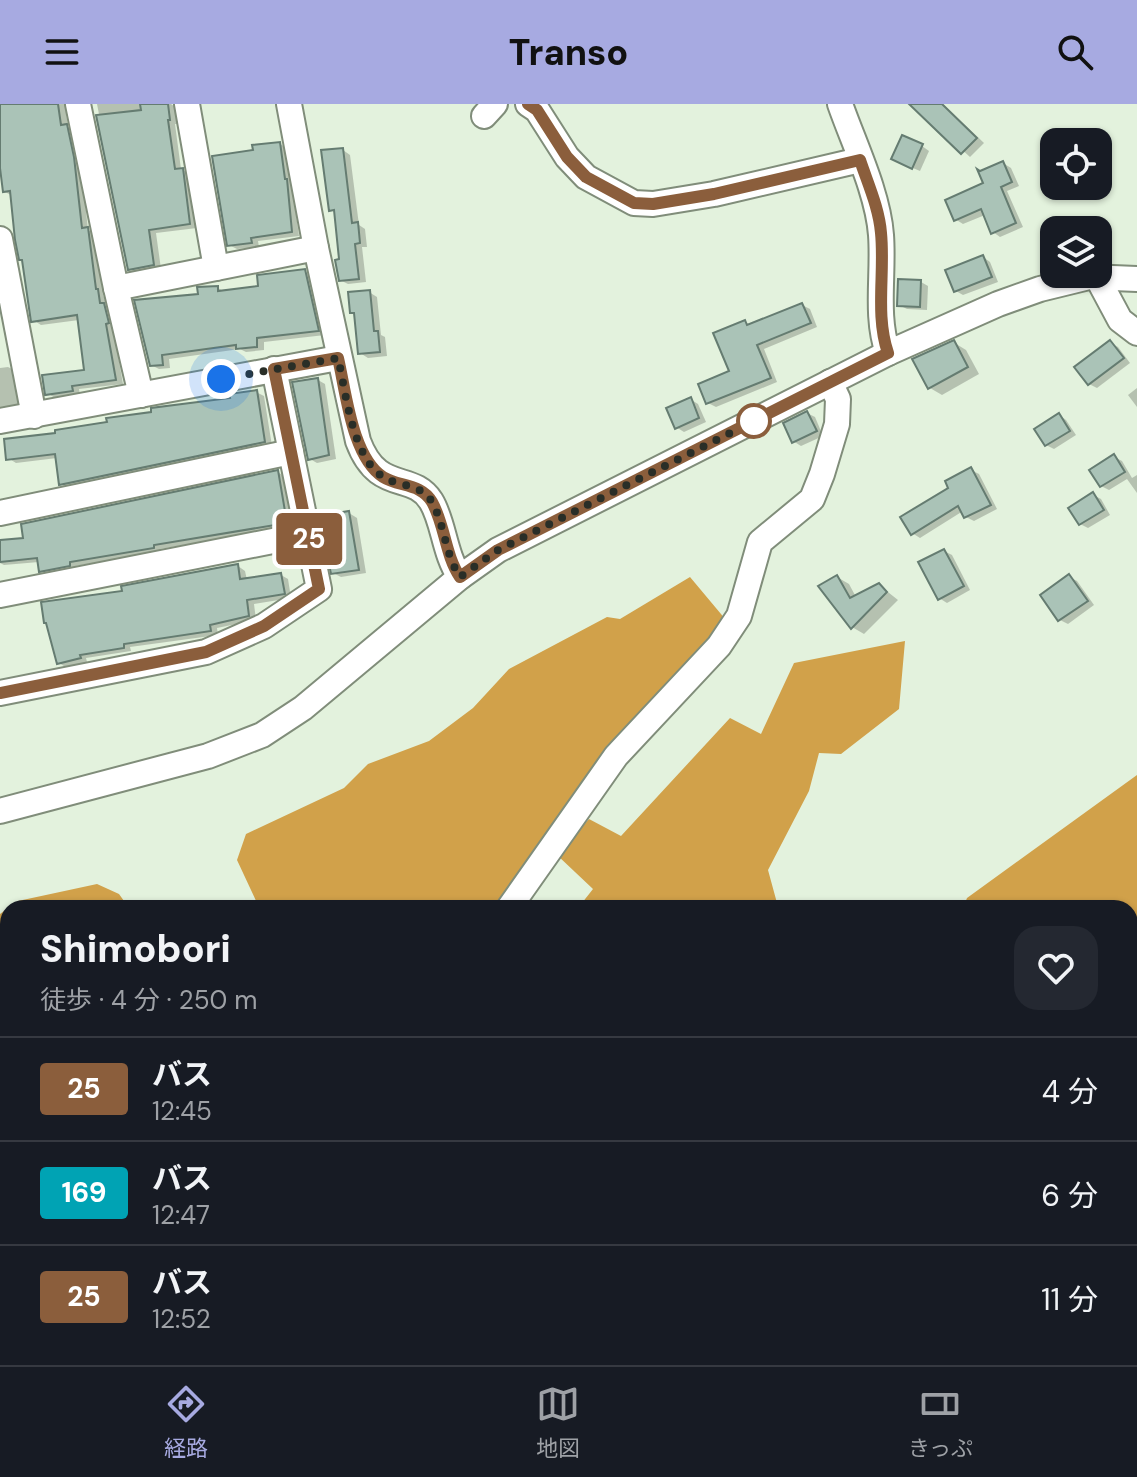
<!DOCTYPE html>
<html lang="ja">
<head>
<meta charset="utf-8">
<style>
	:root { --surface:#171b24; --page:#242831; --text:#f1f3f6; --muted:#9ea1a6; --line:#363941; --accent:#a7aae1 }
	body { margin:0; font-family:"DM Sans","Noto Sans JP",sans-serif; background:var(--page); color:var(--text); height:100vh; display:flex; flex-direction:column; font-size:30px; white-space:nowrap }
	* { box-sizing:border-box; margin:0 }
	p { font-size:26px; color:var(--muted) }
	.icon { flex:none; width:44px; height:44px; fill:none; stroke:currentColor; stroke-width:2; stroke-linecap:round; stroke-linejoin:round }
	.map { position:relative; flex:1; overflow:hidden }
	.drawer { position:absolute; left:0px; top:796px; width:1138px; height:466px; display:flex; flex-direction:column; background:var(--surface); border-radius:24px 24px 0 0; box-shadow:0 2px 6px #0004 }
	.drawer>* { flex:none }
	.badge { padding:0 16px; border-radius:6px; font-size:28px; line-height:52px }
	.controls { position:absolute; left:1040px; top:24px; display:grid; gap:16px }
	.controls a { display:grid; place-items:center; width:72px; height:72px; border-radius:16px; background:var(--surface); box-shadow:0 2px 6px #0004; font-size:40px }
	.you { position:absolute; width:40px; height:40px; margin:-20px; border:6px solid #fff; border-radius:50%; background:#1a73e8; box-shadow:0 0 0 12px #1a73e833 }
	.map>.badge { position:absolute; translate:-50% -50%; box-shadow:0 0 0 4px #fff }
	.round { display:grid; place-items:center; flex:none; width:84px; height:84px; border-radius:24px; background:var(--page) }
	.summary { display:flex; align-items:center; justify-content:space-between; height:136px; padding:0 40px }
	h1 { font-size:38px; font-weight:800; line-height:60px }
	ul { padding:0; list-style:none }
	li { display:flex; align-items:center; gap:24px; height:104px; padding:0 40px; border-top:2px solid var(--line) }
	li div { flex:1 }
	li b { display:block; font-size:30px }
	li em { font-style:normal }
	li .badge { min-width:88px; font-weight:700; text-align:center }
	header { display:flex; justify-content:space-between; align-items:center; height:104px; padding:0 40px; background:var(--accent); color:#111; font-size:36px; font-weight:800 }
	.menu { display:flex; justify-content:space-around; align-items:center; height:112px; border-top:2px solid var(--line); background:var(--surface); font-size:22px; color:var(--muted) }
	.menu a { display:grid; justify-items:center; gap:4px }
	.menu .on { color:var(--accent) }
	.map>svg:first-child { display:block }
	.forest { fill:#d1a14a }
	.shadow { fill:#0003 }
	.building { fill:#aac3b7; stroke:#657c71; stroke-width:2 }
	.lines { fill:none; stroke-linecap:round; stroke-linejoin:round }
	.minor-casing { stroke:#808d7a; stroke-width:28 }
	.minor { stroke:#fff; stroke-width:24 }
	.line-casing { stroke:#fff; stroke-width:18 }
	.line { stroke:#8b5e3c; stroke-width:12 }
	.walk { stroke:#292e27; stroke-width:8; stroke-dasharray:0 14.4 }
	.stop-dot { fill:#fff; stroke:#8b5e3c; stroke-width:4 }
</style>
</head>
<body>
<header><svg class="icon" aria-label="menu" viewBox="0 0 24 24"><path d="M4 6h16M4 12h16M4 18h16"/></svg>Transo<svg class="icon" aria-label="search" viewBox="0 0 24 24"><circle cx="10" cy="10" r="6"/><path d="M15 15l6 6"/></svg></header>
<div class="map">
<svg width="1137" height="1261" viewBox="0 0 1137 1261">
	<rect width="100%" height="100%" fill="#e3f2dd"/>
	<g class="forest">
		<path d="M 690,473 L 726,516 L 500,804 L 254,804 L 257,799 L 237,756 L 246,730 L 344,684 L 368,660 L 429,637 L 473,604 L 509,565 L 607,513 L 620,515 Z"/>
		<path d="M 905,537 L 899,605 L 841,650 L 819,649 L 809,687 L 768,766 L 777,799 L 804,804 L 578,804 L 593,785 L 557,751 L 589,715 L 621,732 L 730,614 L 761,630 L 794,559 Z"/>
		<path d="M 1137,671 L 1137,973 L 1130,961 L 1130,804 L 963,804 L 967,794 Z"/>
		<path d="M 97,780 L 119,790 L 129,804 L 8,804 L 8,1254 L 545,1254 L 549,1261 L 0,1261 L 0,810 L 18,797 Z"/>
		<path d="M 1137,1073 L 1137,1261 L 946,1261 L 954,1254 L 1130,1254 L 1130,1077 Z"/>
	</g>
	<g class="shadow">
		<path d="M 65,0 L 68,23 L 74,26 L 81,59 L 88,126 L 95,130 L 103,190 L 107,203 L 112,206 L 116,223 L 113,223 L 123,280 L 79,285 L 80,291 L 55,294 L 47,289 L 86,267 L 79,216 L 41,221 L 33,216 L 11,91 L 3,87 L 0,63 L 0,1 Z"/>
		<path d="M 97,0 L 171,0 L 175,3 L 177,20 L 175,20 L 181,65 L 190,70 L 197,124 L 156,129 L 161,165 L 137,169 L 129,165 Z"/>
		<path d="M 912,0 L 943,0 L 984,39 L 970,53 Z"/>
		<path d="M 280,40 L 287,44 L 299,132 L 258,137 L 259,143 L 237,145 L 229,141 L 255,48 Z"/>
		<path d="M 922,42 L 929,47 L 920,67 L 901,59 Z"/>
		<path d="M 343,46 L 350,51 L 359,121 L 365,125 L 367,143 L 362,143 L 366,178 L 348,180 L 340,176 L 337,109 L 331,106 Z"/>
		<path d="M 1003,59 L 1011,64 L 1019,82 L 1007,87 L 1023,123 L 1000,133 L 993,128 L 985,111 L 963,120 L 955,115 Z"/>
		<path d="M 983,153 L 990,158 L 998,178 L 963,191 L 956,187 Z"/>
		<path d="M 305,168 L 313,172 L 325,231 L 264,238 L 264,246 L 246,248 L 240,245 L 169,255 L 170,264 L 159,265 L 151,261 L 200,192 L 218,184 L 225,188 L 260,184 Z"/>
		<path d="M 921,178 L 928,182 L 927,206 L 907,205 L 899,201 Z"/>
		<path d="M 369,188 L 377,193 L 381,231 L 385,233 L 387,252 L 368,254 L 360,249 L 356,210 L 352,208 Z"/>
		<path d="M 802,201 L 810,205 L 817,223 L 764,245 L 777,278 L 716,303 L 708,299 L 731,268 L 745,218 L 752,222 Z"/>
		<path d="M 953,238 L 966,246 L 979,270 L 942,291 L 930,284 Z"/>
		<path d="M 1110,239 L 1118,243 L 1130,259 L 1097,284 L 1089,280 Z"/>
		<path d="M 8,263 L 16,267 L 21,301 L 0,303 L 0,264 Z"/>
		<path d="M 318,276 L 325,280 L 336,355 L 317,359 L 310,355 Z"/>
		<path d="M 1137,284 L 1137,303 L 1128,291 Z"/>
		<path d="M 256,288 L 264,292 L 272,342 L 68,385 L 61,380 L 57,354 L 16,359 L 8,354 L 58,331 L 153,309 L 232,296 Z"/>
		<path d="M 690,295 L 698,300 L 706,318 L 684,328 L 676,323 Z"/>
		<path d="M 807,309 L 815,313 L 823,332 L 801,342 L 793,337 Z"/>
		<path d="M 1059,311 L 1066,316 L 1076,331 L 1054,345 L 1046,341 Z"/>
		<path d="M 1114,353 L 1122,357 L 1132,374 L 1137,371 L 1137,389 L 1127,375 L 1109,386 L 1101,382 Z"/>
		<path d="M 971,366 L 979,370 L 997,405 L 974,417 L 966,413 L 963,407 L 920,434 L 912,429 L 951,384 Z"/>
		<path d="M 278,368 L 285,373 L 294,422 L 160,445 L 161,447 L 76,462 L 77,465 L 48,471 L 41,467 L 39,458 L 4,461 L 0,459 L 0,438 L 26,436 Z"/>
		<path d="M 1093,391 L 1101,395 L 1110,411 L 1088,424 L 1080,420 Z"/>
		<path d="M 349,409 L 357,414 L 366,469 L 341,473 L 333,469 Z"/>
		<path d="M 944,447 L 952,451 L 970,486 L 947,499 L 939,494 Z"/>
		<path d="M 238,462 L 245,467 L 247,476 L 281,471 L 288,475 L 291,494 L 254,500 L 256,516 L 217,524 L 218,531 L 130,543 L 131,547 L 86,554 L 87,558 L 67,564 L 59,559 L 124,489 Z"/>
		<path d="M 837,473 L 849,480 L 856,493 L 879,481 L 898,496 L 864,530 L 852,523 Z"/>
		<path d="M 1069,473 L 1077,477 L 1094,501 L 1068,520 L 1060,516 Z"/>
		<path d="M 834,1254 L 843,1261 L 820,1261 Z"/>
		<path d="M 872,1254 L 892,1254 L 881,1261 Z"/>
	</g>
	<g class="building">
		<path d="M 0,0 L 58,0 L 61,21 L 67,20 L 74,53 L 82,124 L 88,123 L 96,185 L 98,185 L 100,199 L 104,199 L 109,219 L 106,220 L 116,276 L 72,282 L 73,287 L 45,291 L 42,271 L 84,266 L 77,211 L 31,218 L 22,156 L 19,156 L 15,136 L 10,87 L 3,88 L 0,64 Z"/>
		<path d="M 140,0 L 168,0 L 170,16 L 168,16 L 175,65 L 183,64 L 190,120 L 149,126 L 154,161 L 128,166 L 96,11 L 141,6 Z"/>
		<path d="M 909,0 L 942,0 L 977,34 L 961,50 Z"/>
		<path d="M 902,31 L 923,40 L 912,65 L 891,55 Z"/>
		<path d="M 280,38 L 285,75 L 287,75 L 292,128 L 251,134 L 252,139 L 227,142 L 212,52 L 253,46 L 252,41 Z"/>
		<path d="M 343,44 L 352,119 L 358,118 L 360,139 L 355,140 L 359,175 L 339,177 L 335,156 L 339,155 L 334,106 L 329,107 L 321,46 Z"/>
		<path d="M 1003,57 L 1012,78 L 1001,83 L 1016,119 L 991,130 L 981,105 L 954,117 L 945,96 L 983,79 L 977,65 L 980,67 Z"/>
		<path d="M 983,151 L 992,173 L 954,188 L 945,166 Z"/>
		<path d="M 305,165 L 319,227 L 257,234 L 257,243 L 236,245 L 236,241 L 162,251 L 163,261 L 150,262 L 134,196 L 198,190 L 197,183 L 218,182 L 218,187 L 258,182 L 257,171 Z"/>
		<path d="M 898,175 L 921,176 L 920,203 L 897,202 Z"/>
		<path d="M 370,186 L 374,227 L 378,227 L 380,248 L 358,250 L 354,209 L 350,209 L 348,188 Z"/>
		<path d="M 802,199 L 811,219 L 757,241 L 771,274 L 706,300 L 698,280 L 729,267 L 713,229 L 745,216 L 747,221 Z"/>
		<path d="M 954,236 L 968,263 L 928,285 L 912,255 Z"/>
		<path d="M 1110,236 L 1124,254 L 1088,281 L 1074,263 Z"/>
		<path d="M 318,274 L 329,351 L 308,356 L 292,278 Z"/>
		<path d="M 257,286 L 265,338 L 59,381 L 55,350 L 6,356 L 4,335 L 55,329 L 55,326 L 107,318 L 106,314 L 151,308 L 151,304 L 230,294 L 229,290 Z"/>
		<path d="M 691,293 L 699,314 L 675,325 L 666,304 Z"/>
		<path d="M 807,307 L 817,327 L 792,339 L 783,319 Z"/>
		<path d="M 1059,309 L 1070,327 L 1045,342 L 1034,325 Z"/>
		<path d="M 1114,350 L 1125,368 L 1100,383 L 1089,366 Z"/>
		<path d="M 971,363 L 991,401 L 964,414 L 958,402 L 911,431 L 900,413 L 948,384 L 945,377 Z"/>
		<path d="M 278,366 L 287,419 L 154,441 L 154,444 L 70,458 L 70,462 L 39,468 L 37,454 L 0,458 L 0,436 L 23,434 L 21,420 Z"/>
		<path d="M 1093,388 L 1104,406 L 1079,421 L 1068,404 Z"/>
		<path d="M 349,407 L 359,466 L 331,470 L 319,412 Z"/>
		<path d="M 944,445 L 964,482 L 938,496 L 918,458 Z"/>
		<path d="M 238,460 L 240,475 L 281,469 L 285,490 L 247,496 L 249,512 L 210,521 L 211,527 L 124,540 L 124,544 L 80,551 L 81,554 L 57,560 L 46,519 L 44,519 L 41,498 L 122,487 L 121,482 Z"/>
		<path d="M 1069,470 L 1088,497 L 1058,517 L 1040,491 Z"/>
		<path d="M 837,471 L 850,494 L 879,479 L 887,488 L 851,525 L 818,482 Z"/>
	</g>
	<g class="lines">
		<defs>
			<g id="minor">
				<path d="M 78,0 L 116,184 L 141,291"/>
				<path d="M 187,0 L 216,164"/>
				<path d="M 289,0 L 316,144 L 358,337 C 378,391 412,367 431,397 C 444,418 444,450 460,473"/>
				<path d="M 528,0 L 537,6 L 567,53 L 586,73 L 634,99 L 653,100 L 714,90 L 860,56"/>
				<path d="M 840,0 C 854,40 878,89 881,131 C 884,170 875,212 888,249"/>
				<path d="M 484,12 L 495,0"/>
				<path d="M 0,135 L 34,312"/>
				<path d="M 1097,173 L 1120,216 L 1137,229"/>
				<path d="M 116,184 L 316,144"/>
				<path d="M 0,317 L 338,254"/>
				<path d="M 0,409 L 291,348"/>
				<path d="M 0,491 L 308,430"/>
				<path d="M 0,589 L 206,548 L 264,522 L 319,485 L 274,265"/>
				<path d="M 0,707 L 208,652 L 262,631 L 303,604 L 460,473 L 498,446 L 888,249 L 998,200 L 1040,185 L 1089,173 L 1137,175"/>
				<path d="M 509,804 L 616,652 L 719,542 L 739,512 L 760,438 L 812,395 L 822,370 L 837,320 L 838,295 L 830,278"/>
				<path d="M 1130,1064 L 1137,1060"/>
				<path d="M 557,1254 L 561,1261"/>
				<path d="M 705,1254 L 773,1261"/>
				<path d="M 618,1261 L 655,1254"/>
			</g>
		</defs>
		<use href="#minor" class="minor-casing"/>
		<use href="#minor" class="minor"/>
	</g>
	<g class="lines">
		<defs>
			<path id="line" d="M 0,589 L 206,548 L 264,522 L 319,485 L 274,265 L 338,254 C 346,288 352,353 383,373 C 399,383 421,379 432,398 C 445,421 445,451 460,473 L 498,446 L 888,249 C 875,211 885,169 881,129 C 879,104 868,80 860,56 L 714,90 L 653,100 L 634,99 L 586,73 L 567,53 L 537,6 L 528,0"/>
		</defs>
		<use href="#line" class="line-casing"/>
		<use href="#line" class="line"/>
		<path class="walk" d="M 221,275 L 338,254 C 346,288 352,353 383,373 C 399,383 421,379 432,398 C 445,421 445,451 460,473 L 498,446 L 754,317"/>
	</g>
	<circle class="stop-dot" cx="754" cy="317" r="16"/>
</svg>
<div class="controls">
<a><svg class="icon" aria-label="locate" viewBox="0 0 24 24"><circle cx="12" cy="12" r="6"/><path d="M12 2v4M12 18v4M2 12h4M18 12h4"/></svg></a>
<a><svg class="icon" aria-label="layers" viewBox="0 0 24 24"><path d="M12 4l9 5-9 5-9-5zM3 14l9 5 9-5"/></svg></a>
</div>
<div class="you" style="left:221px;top:275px"></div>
<b class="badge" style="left:309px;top:435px;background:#8b5e3c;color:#fff">25</b>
<section class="drawer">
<div class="summary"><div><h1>Shimobori</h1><p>徒歩 · 4 分 · 250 m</p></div><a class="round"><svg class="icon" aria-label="heart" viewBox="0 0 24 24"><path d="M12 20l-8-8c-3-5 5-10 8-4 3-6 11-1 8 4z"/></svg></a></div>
<ul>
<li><span class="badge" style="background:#8b5e3c;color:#fff">25</span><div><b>バス</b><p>12:45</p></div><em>4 分</em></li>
<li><span class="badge" style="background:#00a3b4;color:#fff">169</span><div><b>バス</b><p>12:47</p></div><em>6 分</em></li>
<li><span class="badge" style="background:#8b5e3c;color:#fff">25</span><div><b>バス</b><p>12:52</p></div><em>11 分</em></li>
</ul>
</section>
</div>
<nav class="menu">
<a class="on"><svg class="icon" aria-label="directions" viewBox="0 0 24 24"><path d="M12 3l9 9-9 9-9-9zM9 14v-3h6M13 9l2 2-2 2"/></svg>経路</a>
<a><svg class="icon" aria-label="map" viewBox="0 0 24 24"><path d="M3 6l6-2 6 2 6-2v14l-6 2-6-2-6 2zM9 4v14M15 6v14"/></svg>地図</a>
<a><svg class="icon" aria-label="tickets" viewBox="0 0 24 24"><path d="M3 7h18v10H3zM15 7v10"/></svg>きっぷ</a>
</nav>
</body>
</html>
